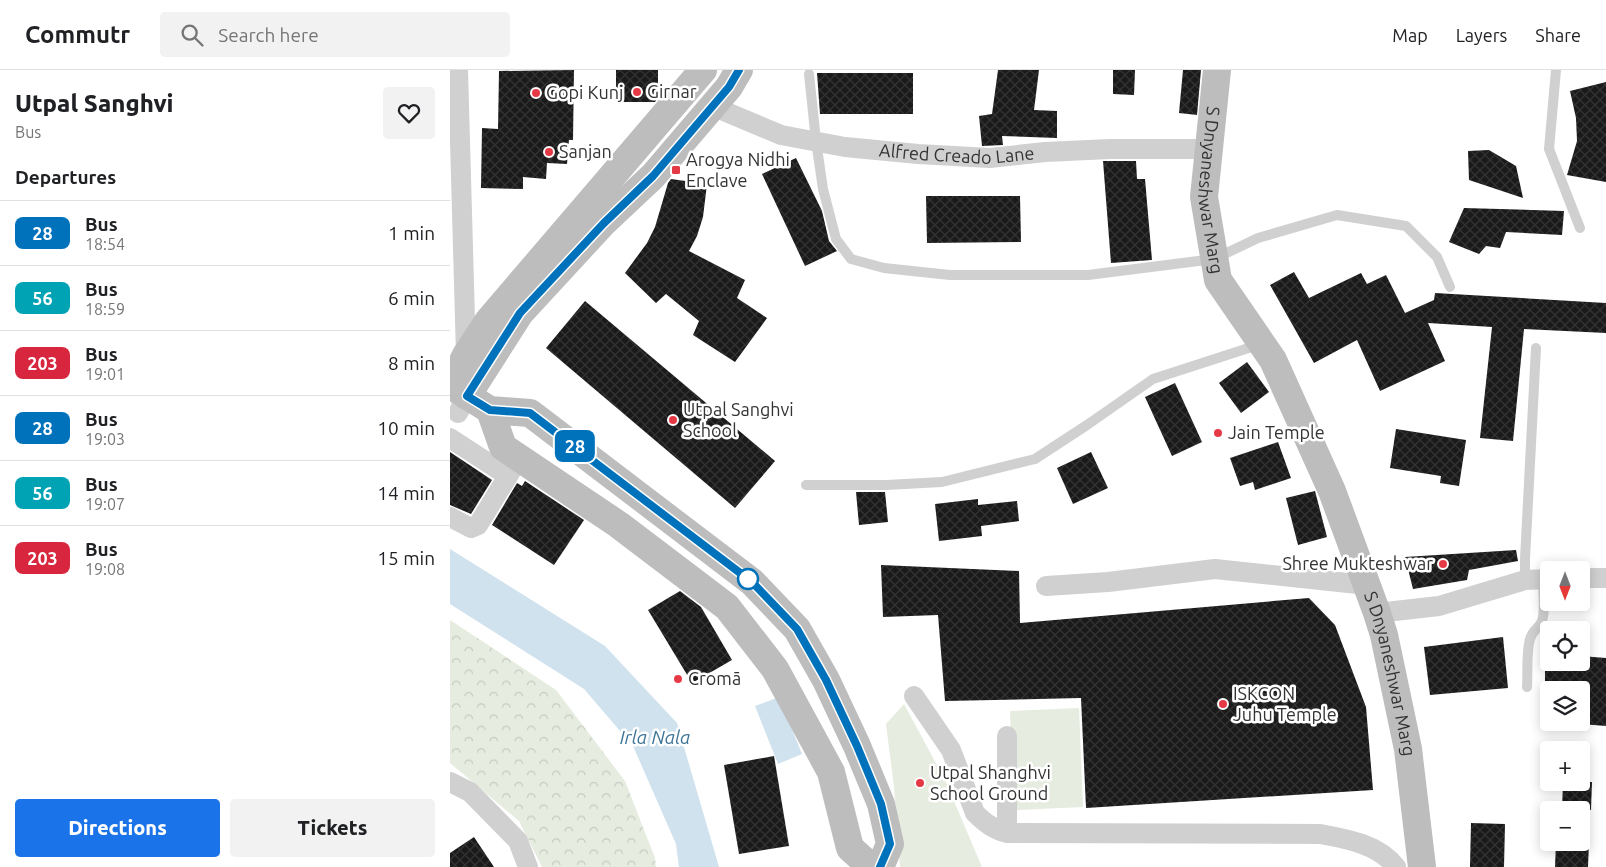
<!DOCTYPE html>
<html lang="en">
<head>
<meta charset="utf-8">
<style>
	:root { --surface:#fff; --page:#f2f2f2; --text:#202124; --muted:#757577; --line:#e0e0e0; --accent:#1a73e8 }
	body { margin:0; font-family:Ubuntu,sans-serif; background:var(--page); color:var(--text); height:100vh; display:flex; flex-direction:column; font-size:19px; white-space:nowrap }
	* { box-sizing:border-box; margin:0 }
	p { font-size:16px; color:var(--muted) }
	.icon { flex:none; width:28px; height:28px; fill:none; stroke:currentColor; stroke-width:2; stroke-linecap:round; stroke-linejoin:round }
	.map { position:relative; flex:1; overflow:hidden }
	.panel { display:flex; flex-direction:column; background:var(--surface); width:450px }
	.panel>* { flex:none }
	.badge { padding:0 10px; border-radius:8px; font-size:18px; line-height:32px }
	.needle { width:32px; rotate:180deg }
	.buttons { position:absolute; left:1090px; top:491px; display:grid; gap:10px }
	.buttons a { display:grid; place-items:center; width:50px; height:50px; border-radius:5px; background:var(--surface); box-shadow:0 2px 12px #0003; font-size:25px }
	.map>.badge { position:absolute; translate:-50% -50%; box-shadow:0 0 0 2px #fff }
	h2 { padding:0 15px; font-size:19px; line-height:45px }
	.round { display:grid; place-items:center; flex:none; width:52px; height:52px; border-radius:5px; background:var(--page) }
	.head { display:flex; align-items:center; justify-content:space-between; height:85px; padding:0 15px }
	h1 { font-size:24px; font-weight:800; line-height:38px }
	.primary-button { display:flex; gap:10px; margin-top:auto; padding:10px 15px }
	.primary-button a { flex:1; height:58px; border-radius:5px; background:var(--accent); color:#fff; font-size:20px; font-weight:800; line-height:58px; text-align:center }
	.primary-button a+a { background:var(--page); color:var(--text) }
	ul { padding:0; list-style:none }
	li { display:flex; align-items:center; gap:15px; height:65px; padding:0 15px; border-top:1px solid var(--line) }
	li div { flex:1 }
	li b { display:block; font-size:19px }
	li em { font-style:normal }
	li .badge { min-width:55px; font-weight:700; text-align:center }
	header { display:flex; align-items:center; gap:30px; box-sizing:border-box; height:70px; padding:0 25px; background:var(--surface); border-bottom:1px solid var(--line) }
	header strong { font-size:24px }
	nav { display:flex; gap:28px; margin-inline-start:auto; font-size:18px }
	.search { width:350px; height:45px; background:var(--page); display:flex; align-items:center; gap:12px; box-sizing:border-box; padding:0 18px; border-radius:5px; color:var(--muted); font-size:19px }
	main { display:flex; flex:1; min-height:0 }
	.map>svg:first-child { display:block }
	.grass { fill:#e6ecdf }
	.park { fill:url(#park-crowns) }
	.water { fill:#cfe2ee }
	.building { fill:url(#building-cross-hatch) }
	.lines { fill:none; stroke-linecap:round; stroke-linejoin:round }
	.lane { stroke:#d0d0d0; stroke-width:10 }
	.street { stroke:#d0d0d0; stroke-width:20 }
	.secondary { stroke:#bdbdbd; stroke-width:28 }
	.line-casing { stroke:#fff; stroke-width:11 }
	.line { stroke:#0072bc; stroke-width:8 }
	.poi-dot { fill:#e63946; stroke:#fff; stroke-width:2 }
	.stop-dot { fill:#fff; stroke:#0072bc; stroke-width:2.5 }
	.labels { text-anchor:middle; stroke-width:5; stroke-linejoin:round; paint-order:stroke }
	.poi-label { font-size:18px; fill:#333; stroke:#fff; text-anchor:start }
	.street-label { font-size:18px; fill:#333; stroke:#fff }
	.water-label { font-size:19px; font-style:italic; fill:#3f7597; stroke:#fff }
</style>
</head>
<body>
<header>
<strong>Commutr</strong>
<div class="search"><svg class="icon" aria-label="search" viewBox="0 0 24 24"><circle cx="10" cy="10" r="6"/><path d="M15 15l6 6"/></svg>Search here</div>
<nav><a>Map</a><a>Layers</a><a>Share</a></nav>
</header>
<main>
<section class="panel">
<div class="head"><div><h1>Utpal Sanghvi</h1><p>Bus</p></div><a class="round"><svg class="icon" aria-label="heart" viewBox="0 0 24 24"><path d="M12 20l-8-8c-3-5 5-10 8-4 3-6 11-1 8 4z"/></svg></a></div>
<h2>Departures</h2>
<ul>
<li><span class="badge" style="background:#0072bc;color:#fff">28</span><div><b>Bus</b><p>18:54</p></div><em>1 min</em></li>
<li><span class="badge" style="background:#00a3b4;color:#fff">56</span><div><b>Bus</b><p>18:59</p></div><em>6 min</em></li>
<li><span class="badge" style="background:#d7263d;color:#fff">203</span><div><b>Bus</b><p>19:01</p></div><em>8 min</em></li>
<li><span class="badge" style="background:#0072bc;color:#fff">28</span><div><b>Bus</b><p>19:03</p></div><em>10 min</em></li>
<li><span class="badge" style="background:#00a3b4;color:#fff">56</span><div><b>Bus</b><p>19:07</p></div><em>14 min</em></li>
<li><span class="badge" style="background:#d7263d;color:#fff">203</span><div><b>Bus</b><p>19:08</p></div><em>15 min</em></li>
</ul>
<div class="primary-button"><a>Directions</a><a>Tickets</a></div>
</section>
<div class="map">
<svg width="1156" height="797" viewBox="0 0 1156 797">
	<defs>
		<pattern id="park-crowns" width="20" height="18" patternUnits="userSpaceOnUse" patternTransform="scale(1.25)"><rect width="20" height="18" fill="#e6ecdf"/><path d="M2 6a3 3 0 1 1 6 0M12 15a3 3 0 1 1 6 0" fill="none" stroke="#c6cbc0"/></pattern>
		<pattern id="building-cross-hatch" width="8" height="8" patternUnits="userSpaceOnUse" patternTransform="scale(1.25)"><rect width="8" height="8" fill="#1a1a1a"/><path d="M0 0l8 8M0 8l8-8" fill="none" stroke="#333"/></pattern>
	</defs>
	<rect width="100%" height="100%" fill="#fff"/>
	<g class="grass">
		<path d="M 454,634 L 495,710 L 532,797 L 450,797 L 444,717 L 436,654 Z"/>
		<path d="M 629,638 L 633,737 L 564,740 L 560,641 Z"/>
	</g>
	<path class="park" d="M 0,550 L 106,620 L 175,711 L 205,788 L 206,797 L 92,797 L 69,751 L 0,693 Z"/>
	<g class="water">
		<path d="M 0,479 L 155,576 L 227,653 L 269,797 L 229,797 L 226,774 L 183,676 L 134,619 L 0,534 Z"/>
		<path d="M 329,627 L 352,684 L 328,694 L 305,636 Z"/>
	</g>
	<g class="building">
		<path d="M 124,0 L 123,70 L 119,70 L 117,94 L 97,93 L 96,109 L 73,107 L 73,119 L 31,118 L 32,58 L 48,59 L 49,1 Z"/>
		<path d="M 166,0 L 208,0 L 208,28 L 205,32 L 166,32 Z"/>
		<path d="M 548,0 L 589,0 L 584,40 L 607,41 L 607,68 L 552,66 L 553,75 L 532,76 L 529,46 L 542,44 Z"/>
		<path d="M 663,0 L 685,0 L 684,25 L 663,24 Z"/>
		<path d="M 733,0 L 751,0 L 747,45 L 729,43 Z"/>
		<path d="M 367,3 L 463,3 L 463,44 L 370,44 Z"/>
		<path d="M 1156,12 L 1156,112 L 1117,105 L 1127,71 L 1126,48 L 1120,21 Z"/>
		<path d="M 1039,80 L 1066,96 L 1073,128 L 1019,110 L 1018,81 Z"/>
		<path d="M 346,88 L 372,141 L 379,171 L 387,181 L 355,196 L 312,104 Z"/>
		<path d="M 653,91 L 686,91 L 687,109 L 695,109 L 702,190 L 661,193 Z"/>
		<path d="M 221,109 L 257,114 L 253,147 L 247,166 L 239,181 L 295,210 L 287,228 L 317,248 L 285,292 L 243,265 L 249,251 L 216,224 L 206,233 L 175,203 L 197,173 L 205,157 L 218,113 Z"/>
		<path d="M 476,126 L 570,126 L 571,172 L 477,173 Z"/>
		<path d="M 1014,138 L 1114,141 L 1112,165 L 1056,162 L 1050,178 L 1036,176 L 1029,184 L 999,172 Z"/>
		<path d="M 844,202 L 859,228 L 911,203 L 917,214 L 936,205 L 955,243 L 984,230 L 985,223 L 1156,233 L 1156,263 L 1074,259 L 1063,371 L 1030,368 L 1042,257 L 978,253 L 995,291 L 930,321 L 907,270 L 864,293 L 820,215 Z"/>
		<path d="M 135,231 L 325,391 L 285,438 L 96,278 Z"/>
		<path d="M 797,292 L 819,322 L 791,343 L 769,313 Z"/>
		<path d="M 725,313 L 752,372 L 722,386 L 695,327 Z"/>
		<path d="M 946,359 L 1016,370 L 1009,416 L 990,413 L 991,406 L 940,398 Z"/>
		<path d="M 828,372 L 841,408 L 805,420 L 803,412 L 790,416 L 780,388 Z"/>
		<path d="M 0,382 L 42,410 L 21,444 L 0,435 Z"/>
		<path d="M 641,382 L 658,418 L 623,434 L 607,398 Z"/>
		<path d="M 75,411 L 134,450 L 104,495 L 42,455 L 67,413 L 72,416 Z"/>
		<path d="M 865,421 L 877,467 L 848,475 L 836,428 Z"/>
		<path d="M 406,422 L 435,422 L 438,452 L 409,455 Z"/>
		<path d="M 528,429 L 528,435 L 567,431 L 569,451 L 531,456 L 532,466 L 489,471 L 485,434 Z"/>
		<path d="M 1066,480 L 1068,491 L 1019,500 L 1017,510 L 963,519 L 955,487 Z"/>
		<path d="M 431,495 L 569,501 L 570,553 L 859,528 L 885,555 L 916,637 L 923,720 L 636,738 L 631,628 L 495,631 L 488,545 L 433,547 Z"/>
		<path d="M 230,521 L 251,537 L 282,590 L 242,613 L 198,540 Z"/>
		<path d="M 1053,567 L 1058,618 L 980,625 L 974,577 Z"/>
		<path d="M 1131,586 L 1156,588 L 1156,656 L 1131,654 L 1131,620 L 1095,620 L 1095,592 L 1131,592 Z"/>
		<path d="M 324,686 L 339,776 L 289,784 L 274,695 Z"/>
		<path d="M 1113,712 L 1142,712 L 1141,740 L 1112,740 Z"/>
		<path d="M 1021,753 L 1055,754 L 1054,797 L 1020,797 Z"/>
		<path d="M 24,767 L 44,797 L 0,797 L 0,783 Z"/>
		<path d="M 1106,772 L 1139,772 L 1138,797 L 1105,797 Z"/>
	</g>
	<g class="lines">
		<g class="lane">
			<path d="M 1106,0 L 1099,79 L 1130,158"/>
			<path d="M 359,4 L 366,71 L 373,119 L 386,169 L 401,189 L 434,198 L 500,205 L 638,205 L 764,189 L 808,168 L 887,145 L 956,156 L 987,187 L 1000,217"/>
			<path d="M 356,415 L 436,415 L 492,412 L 585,389 L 637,355 L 703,309 L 811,274"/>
			<path d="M 1075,510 L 1075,489 L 1086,278"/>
			<path d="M 1077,617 C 1078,601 1076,584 1080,569 C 1083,559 1087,560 1091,553 C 1096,545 1093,519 1093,509"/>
		</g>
		<g class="street">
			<path d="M 8,0 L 16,285 L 19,287"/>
			<path id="s1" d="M 262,36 L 331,65 L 395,77 L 468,84 L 540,88 L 595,82 L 660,79 L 759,79"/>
			<path d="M 8,343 L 17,326"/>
			<path d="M 0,368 L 58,406"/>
			<path d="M 0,447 L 21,458 L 28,455 L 69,388"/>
			<path d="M 1131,508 L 1156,508"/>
			<path d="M 596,516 L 658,512 L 765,499 L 917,515"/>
			<path d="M 927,543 L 989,536 L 1075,510 L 1099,509"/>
			<path d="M 464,626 L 501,680 L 525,743 C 535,753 543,759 557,763 L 870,764 C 897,769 928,774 946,797"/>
			<path d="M 557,666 L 557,763"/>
			<path d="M 0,712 L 20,722 L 68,771 L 78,797"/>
		</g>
		<g class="secondary">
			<path id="s2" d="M 767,0 L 754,127 L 768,210 L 823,290 L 882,421 L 927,543 L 934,565 L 958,679 L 972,797"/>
			<path d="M 0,315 L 40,340 L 80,343 L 302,512 L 347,559 L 376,610 L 407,676 L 431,734 L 440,774 L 430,797"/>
			<path d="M 1,315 L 16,285 L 39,250 L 253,0"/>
			<path d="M 17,326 L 70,243 L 153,153 L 203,106 L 279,17 L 289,0"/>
			<path d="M 40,340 L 53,377 L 169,455 L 277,537 L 325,599 L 381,702 L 400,778 L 421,797"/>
		</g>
	</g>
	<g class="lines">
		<defs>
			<path id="line" d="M 289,0 L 279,17 L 203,106 L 154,153 L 70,243 L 17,326 L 40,340 L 80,343 L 302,512 L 347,559 L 376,610 L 407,676 L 431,734 L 440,774 L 430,797"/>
		</defs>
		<use href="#line" class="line-casing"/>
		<use href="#line" class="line"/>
	</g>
	<g class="poi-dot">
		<circle cx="187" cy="22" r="5"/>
		<circle cx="86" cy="23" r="5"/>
		<circle cx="99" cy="82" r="5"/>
		<rect x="221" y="95" width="10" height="10" rx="2.5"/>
		<circle cx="223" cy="350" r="5"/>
		<circle cx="768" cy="363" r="5"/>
		<circle cx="993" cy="494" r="5"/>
		<circle cx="228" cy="609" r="5"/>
		<circle cx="773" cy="634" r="5"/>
		<circle cx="470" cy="713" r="5"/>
	</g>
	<circle class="stop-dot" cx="298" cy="509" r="10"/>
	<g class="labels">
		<g class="poi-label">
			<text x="197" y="28">Girnar</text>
			<text x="96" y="29">Gopi Kunj</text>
			<text x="109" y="88">Sanjan</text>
			<text x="236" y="96">Arogya Nidhi<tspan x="236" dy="21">Enclave</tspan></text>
			<text x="233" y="346">Utpal Sanghvi<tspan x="233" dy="21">School</tspan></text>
			<text x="778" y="369">Jain Temple</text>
			<text x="983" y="500" text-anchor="end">Shree Mukteshwar</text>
			<text x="238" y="615">Cromā</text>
			<text x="783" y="630">ISKCON<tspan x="783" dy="21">Juhu Temple</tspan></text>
			<text x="480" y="709">Utpal Shanghvi<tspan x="480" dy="21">School Ground</tspan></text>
		</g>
		<g class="street-label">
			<text dy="6" stroke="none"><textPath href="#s1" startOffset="252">Alfred Creado Lane</textPath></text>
			<text dy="6" stroke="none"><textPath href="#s2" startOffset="121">S Dnyaneshwar Marg</textPath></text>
			<text dy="6" stroke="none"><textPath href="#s2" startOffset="645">S Dnyaneshwar Marg</textPath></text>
		</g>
		<g class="water-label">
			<text x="205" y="674">Irla Nala</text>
		</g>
	</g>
</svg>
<div class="buttons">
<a><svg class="needle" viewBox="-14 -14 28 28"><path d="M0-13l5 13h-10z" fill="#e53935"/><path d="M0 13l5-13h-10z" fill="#757577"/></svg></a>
<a><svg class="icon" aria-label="locate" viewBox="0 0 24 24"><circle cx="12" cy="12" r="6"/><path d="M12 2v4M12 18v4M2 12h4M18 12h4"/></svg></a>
<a><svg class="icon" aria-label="layers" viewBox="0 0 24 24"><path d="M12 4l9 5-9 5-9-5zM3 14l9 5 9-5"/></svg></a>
<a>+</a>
<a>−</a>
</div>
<b class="badge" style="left:125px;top:376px;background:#0072bc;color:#fff">28</b>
</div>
</main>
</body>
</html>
